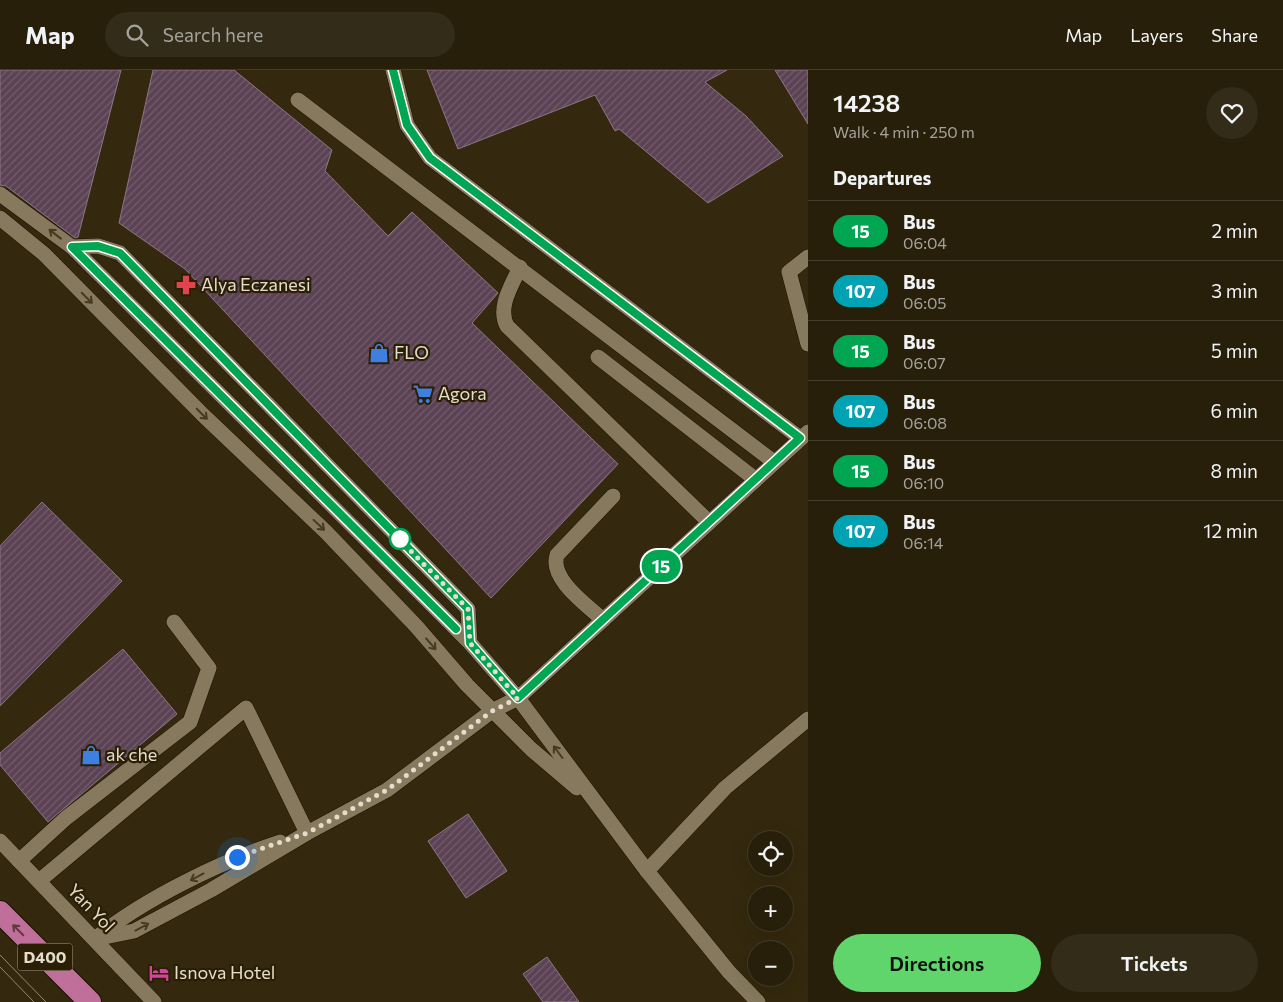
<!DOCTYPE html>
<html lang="en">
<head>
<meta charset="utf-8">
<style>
	:root { --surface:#271f0a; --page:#332c18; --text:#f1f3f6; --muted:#a4a29c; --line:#433d2b; --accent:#60d56b }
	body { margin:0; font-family:Commissioner,sans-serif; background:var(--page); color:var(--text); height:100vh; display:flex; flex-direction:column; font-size:19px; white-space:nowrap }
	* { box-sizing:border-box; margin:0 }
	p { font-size:16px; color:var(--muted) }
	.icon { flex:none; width:28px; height:28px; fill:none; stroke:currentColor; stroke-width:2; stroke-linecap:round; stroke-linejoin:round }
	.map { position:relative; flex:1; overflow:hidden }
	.drawer { display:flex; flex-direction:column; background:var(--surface); width:475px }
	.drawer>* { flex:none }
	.badge { padding:0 10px; border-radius:16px; font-size:18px; line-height:32px }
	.fabs { position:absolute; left:748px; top:761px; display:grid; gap:10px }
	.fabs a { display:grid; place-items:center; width:45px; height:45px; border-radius:50%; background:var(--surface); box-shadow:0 5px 20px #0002,0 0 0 1px var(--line); font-size:25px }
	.you { position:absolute; width:25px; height:25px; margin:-12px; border:4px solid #fff; border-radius:50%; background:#1a73e8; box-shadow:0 0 0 8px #1a73e833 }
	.map>.badge { position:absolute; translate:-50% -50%; box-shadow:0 0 0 2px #fff }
	h2 { padding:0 25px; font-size:19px; line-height:45px }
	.round { display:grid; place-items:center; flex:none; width:52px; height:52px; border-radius:26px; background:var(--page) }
	.summary { display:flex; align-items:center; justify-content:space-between; height:85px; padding:0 25px }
	h1 { font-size:24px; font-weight:600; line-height:38px }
	.action { display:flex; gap:10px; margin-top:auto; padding:10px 25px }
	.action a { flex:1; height:58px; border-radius:30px; background:var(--accent); color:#111; font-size:20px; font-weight:600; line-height:58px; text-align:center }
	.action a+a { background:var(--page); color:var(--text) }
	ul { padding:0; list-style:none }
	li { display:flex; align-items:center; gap:15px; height:60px; padding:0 25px; border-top:1px solid var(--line) }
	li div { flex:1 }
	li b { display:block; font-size:19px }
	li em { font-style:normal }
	li .badge { min-width:55px; font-weight:700; text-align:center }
	header { display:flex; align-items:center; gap:30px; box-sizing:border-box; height:70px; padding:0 25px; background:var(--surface); border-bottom:1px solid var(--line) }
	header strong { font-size:24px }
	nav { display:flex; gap:28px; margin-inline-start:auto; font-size:18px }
	.search { width:350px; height:45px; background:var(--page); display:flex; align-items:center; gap:12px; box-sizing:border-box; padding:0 18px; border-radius:28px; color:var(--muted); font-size:19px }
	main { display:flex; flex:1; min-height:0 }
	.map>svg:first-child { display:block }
	.building { fill:url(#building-hatch); stroke:#907488 }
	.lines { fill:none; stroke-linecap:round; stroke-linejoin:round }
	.minor-casing { stroke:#1b1100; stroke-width:16 }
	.highway-casing { stroke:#1b1100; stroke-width:24 }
	.minor { stroke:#86795d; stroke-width:15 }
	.highway { stroke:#c06f9b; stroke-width:22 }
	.tram { stroke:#938a75; stroke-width:1 }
	.oneway { stroke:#463a1f }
	.oneway2 { stroke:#5e3b39 }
	.line-casing { stroke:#fff; stroke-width:11 }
	.line { stroke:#00a651; stroke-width:8 }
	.walk { stroke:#e4ddce; stroke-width:5; stroke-dasharray:0 9 }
	.stop-dot { fill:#fff; stroke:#00a651; stroke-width:2.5 }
	.labels { text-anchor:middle; stroke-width:4.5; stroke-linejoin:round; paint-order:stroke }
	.shield { fill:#2a1f04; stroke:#aca491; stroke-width:1 }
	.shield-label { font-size:16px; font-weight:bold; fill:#e4ddce }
	.poi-label { font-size:18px; fill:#e4ddce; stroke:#2a1f04; text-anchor:start }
	.street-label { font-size:18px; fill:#e4ddce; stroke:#2a1f04 }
</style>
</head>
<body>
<header>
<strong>Map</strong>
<div class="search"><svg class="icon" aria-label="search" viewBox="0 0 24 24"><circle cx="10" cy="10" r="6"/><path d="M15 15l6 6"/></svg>Search here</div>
<nav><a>Map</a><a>Layers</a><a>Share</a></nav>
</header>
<main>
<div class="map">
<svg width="808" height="932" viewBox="0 0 808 932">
	<defs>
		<pattern id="building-hatch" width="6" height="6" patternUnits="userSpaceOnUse" patternTransform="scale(1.25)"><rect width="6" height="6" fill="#5b4254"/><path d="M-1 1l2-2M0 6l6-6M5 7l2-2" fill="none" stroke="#725d6b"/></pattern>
	</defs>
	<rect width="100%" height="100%" fill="#34290e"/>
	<g class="building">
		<path d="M 0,0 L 121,0 L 78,167 L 75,168 L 6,116 L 0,115 Z"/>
		<path d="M 153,0 L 234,0 L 332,80 L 325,101 L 388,166 L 412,142 L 498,223 L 472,253 L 618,394 L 491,528 L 185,199 L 119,153 Z"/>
		<path d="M 427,0 L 727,0 L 705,12 L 746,46 L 783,86 L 708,133 L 619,59 L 615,61 L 595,25 L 458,79 Z"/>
		<path d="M 775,0 L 808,0 L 808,54 Z"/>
		<path d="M 42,432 L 122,511 L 0,636 L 0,476 Z"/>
		<path d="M 123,579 L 177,644 L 48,752 L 0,695 L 0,683 Z"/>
		<path d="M 468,744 L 507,801 L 466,828 L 428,771 Z"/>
		<path d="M 547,887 L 579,932 L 543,932 L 523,904 Z"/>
	</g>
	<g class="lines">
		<defs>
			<g id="minor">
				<path d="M 393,0 L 407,55 L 430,88 L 800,368"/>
				<path d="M 298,30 L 774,392"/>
				<path d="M 0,124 L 72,177 L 470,573 L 518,628 L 647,801 L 729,902 L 758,932"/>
				<path d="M 0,148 L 44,184 L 203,345 L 326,462 L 416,556 L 467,615 L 531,679 L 577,718"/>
				<path d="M 72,177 L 98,176 L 120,183 L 468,539 L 470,573"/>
				<path d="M 808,187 L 789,202 L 808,274"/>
				<path d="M 520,197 C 512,215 497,237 507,256 L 709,452"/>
				<path d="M 598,287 L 755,409"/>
				<path d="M 603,550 C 587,535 549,509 557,485 L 613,426"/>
				<path d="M 0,771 L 154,932"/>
				<path d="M 19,791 L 66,748 L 190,652 L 209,598 L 174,552"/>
				<path d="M 647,801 L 725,718 L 808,649"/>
				<path d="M 39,811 L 246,638 L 307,763"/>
				<path d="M 97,867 C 146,828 220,792 280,772"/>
				<path d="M 95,869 L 134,861 L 211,820 L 307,763 L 387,720 L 492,641 L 518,628 L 808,362"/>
			</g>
			<path id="highway" d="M 0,842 L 90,932"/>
		</defs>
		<use href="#minor" class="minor-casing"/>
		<use href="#highway" class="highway-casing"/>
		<use href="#minor" class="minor"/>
		<use href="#highway" class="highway"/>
		<g class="tram">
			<path d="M 0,885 L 46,932"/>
			<path d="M 0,897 L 34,932"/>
		</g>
	</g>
	<defs><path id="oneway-shaft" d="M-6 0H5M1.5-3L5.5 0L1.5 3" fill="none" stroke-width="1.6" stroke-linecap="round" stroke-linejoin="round" transform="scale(1.25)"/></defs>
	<g class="oneway">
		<use href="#oneway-shaft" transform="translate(55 164) rotate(-142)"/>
		<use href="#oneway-shaft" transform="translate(87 228) rotate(45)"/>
		<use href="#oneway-shaft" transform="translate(202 344) rotate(45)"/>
		<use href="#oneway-shaft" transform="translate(319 455) rotate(43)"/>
		<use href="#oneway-shaft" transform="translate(431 574) rotate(49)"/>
		<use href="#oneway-shaft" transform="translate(558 682) rotate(-127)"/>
		<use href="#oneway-shaft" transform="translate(197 807) rotate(152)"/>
		<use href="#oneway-shaft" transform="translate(142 857) rotate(-28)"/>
	</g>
	<use class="oneway2" href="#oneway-shaft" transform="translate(18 860) rotate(-135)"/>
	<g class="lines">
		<defs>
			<path id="line" d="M 393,0 L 407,55 L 430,88 L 800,368 L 518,628 L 470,573 L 468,539 L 120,183 L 98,176 L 72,177 L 456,559"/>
		</defs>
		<use href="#line" class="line-casing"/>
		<use href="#line" class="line"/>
		<path class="walk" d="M 237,787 L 307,763 L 387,720 L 492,641 L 518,628 L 470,573 L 468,539 L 398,468 L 400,469"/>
	</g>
	<defs>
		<symbol id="pharmacy-bare" viewBox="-9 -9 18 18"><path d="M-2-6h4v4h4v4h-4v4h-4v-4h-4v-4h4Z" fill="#e0444e" stroke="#2a1f04" stroke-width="2.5" paint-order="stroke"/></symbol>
		<symbol id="shop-bare" viewBox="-9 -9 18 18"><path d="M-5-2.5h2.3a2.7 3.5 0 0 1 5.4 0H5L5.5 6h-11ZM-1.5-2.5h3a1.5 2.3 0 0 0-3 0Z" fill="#3f7fe0" stroke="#2a1f04" stroke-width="2.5" paint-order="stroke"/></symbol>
		<symbol id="supermarket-bare" viewBox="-9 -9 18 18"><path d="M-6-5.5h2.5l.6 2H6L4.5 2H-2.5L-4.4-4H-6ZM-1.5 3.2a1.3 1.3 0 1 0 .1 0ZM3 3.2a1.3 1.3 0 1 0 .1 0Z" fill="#3f7fe0" stroke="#2a1f04" stroke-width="2.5" paint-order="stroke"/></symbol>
		<symbol id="hotel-bare" viewBox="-9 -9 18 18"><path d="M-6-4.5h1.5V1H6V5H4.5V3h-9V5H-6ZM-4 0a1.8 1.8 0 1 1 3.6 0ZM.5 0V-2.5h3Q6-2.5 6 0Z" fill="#d1479c" stroke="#2a1f04" stroke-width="2.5" paint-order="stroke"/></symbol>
	</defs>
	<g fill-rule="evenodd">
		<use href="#pharmacy-bare" x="172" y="201" width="28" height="28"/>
		<use href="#shop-bare" x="365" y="269" width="28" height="28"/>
		<use href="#supermarket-bare" x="409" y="310" width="28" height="28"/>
		<use href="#shop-bare" x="77" y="671" width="28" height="28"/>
		<use href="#hotel-bare" x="145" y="889" width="28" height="28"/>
	</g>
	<circle class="stop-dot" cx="400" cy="469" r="10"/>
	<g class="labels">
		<rect class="shield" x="17.5" y="873.5" width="55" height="27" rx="4"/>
		<g class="shield-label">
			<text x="45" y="893">D400</text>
		</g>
		<g class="poi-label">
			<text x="201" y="221">Alya Eczanesi</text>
			<text x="394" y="289">FLO</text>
			<text x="438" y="330">Agora</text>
			<text x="106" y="691">ak che</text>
			<text x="174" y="909">Isnova Hotel</text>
		</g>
		<g class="street-label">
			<text transform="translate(91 838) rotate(46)" y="6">Yan Yol</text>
		</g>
	</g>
</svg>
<div class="fabs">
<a><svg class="icon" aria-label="locate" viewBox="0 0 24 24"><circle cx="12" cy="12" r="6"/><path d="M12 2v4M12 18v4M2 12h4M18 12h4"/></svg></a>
<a>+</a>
<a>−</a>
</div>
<div class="you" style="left:237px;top:787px"></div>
<b class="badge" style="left:661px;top:496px;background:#00a651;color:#fff">15</b>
</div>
<section class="drawer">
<div class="summary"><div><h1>14238</h1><p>Walk · 4 min · 250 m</p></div><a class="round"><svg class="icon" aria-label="heart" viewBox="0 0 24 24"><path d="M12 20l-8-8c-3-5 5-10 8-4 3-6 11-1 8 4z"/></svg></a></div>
<h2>Departures</h2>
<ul>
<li><span class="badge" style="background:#00a651;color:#fff">15</span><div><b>Bus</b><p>06:04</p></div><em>2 min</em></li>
<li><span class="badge" style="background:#00a3b4;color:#fff">107</span><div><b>Bus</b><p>06:05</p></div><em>3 min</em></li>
<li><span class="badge" style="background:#00a651;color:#fff">15</span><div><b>Bus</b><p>06:07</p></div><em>5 min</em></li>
<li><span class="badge" style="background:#00a3b4;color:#fff">107</span><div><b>Bus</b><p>06:08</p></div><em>6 min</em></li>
<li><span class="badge" style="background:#00a651;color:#fff">15</span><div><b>Bus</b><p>06:10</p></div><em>8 min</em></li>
<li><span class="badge" style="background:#00a3b4;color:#fff">107</span><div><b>Bus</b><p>06:14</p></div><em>12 min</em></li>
</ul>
<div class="action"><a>Directions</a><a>Tickets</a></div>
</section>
</main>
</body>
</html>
